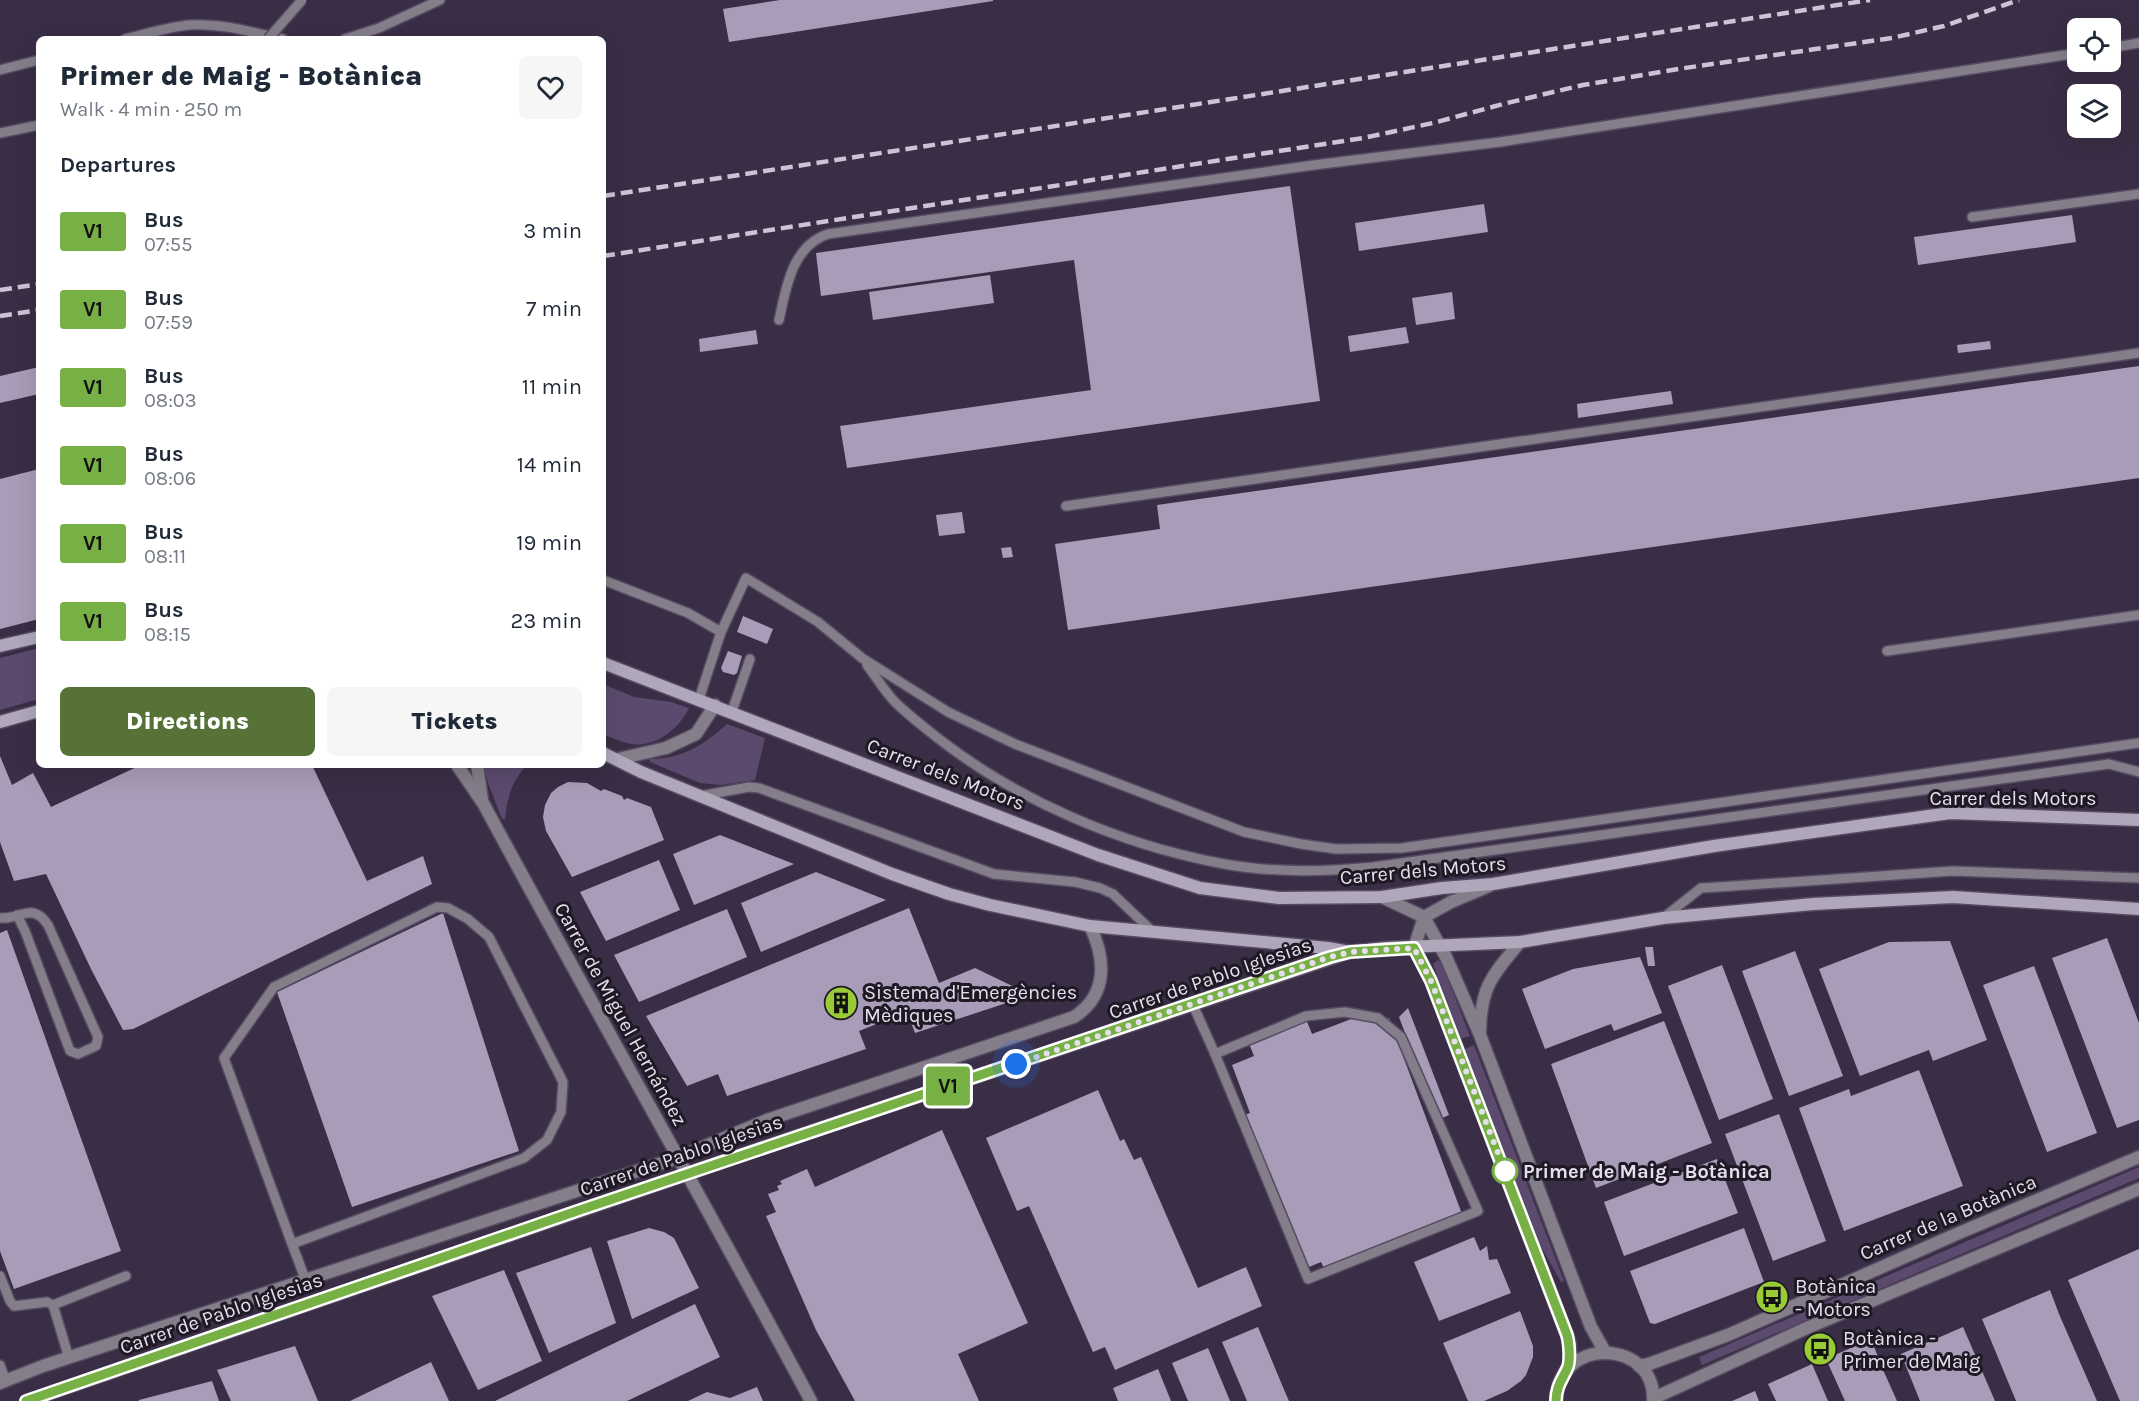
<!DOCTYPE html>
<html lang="en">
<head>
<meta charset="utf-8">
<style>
	:root { --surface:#fff; --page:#f6f6f7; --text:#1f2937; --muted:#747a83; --accent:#567237 }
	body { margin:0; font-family:Karla,sans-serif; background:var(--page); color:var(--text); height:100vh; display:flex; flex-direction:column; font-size:22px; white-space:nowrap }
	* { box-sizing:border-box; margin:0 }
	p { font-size:20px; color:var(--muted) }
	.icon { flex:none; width:33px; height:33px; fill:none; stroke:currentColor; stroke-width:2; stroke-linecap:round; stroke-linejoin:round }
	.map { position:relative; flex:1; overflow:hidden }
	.side { position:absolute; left:36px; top:36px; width:570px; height:732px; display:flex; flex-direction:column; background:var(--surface); border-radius:9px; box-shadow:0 6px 24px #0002 }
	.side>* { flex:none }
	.badge { padding:0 12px; border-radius:4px; font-size:21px; line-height:39px }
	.tools { position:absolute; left:2067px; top:18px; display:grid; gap:12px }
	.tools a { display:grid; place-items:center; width:54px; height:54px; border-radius:9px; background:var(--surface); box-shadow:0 6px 24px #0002; font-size:30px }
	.you { position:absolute; width:30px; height:30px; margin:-15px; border:4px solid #fff; border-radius:50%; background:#1a73e8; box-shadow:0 0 0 9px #1a73e833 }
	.map>.badge { position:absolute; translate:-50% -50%; box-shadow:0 0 0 3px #fff }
	h2 { padding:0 24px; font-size:22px; line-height:54px }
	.round { display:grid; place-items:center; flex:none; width:63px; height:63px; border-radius:9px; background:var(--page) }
	.overview { display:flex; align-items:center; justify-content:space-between; height:102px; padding:0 24px }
	h1 { font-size:28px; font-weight:800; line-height:45px }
	.primary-button { display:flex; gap:12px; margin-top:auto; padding:12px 24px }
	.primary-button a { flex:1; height:69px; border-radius:9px; background:var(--accent); color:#fff; font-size:24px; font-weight:800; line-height:69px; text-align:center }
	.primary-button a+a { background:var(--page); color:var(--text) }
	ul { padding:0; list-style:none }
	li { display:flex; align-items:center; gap:18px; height:78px; padding:0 24px }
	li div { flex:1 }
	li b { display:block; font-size:22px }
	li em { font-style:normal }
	li .badge { min-width:66px; font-weight:700; text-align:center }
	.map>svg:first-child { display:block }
	.green { fill:#5b4a6d }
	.building { fill:#a99cb8 }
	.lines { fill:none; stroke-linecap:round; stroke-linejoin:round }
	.lane-casing { stroke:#554a61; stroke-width:12 }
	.street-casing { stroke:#554a61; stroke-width:15 }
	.secondary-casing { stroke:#554a61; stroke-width:15 }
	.lane { stroke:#847e8a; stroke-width:9 }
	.street { stroke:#847e8a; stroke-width:12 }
	.secondary { stroke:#b0a7bb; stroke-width:12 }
	.rail { stroke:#cbc4d4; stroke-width:4.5; stroke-dasharray:12 6; stroke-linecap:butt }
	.lane-bridge-casing { stroke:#554a61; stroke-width:12; stroke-linecap:butt }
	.lane-bridge { stroke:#847e8a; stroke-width:9 }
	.line-casing { stroke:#fff; stroke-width:14 }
	.line { stroke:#77b045; stroke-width:9 }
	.walk { stroke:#e5deed; stroke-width:6; stroke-dasharray:0 10.8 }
	.stop-dot { fill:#fff; stroke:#77b045; stroke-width:3 }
	.labels { text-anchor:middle; stroke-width:6; stroke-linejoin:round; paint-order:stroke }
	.street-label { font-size:20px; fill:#e5deed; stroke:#1e1924 }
	.poi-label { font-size:20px; fill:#e5deed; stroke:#1e1924; text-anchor:start }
	.stop-label { font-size:20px; font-weight:bold; fill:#e5deed; stroke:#1e1924; text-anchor:start }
</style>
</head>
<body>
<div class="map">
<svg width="2139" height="1401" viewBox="0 0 2139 1401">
	<rect width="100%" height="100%" fill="#3a2e46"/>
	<g class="green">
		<path d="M 39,648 L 39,699 L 0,710 L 0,658 Z"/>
		<path d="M 603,684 L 634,697 L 671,702 L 689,708 C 679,729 655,748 631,744 C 621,742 612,738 603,734 Z"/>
		<path d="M 727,724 L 765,738 L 755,780 L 721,785 L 700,783 L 650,762 L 650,759 C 682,759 704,745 727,724 Z"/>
		<path d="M 484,765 L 527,765 C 512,780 507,798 505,819 L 502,819 L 488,783 Z"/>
		<path d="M 1438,960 L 1442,964 L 1470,1036 L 1461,1039 L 1434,967 L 1433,964 Z"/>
		<path d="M 1474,1045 L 1564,1281 L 1561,1282 L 1539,1243 L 1465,1049 Z"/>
		<path d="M 2139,1167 L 2139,1178 L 1702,1365 L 1699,1357 Z"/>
	</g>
	<g class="building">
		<path d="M 780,0 L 993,0 L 993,1 L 729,42 L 723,9 Z"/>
		<path d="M 1290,186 L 1320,401 L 847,468 L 840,426 L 1091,390 L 1074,260 L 821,296 L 816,253 Z"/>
		<path d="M 1484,204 L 1488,232 L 1359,251 L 1355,223 Z"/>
		<path d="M 2072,215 L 2076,242 L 1918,265 L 1914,237 Z"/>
		<path d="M 990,275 L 994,303 L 873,320 L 869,292 Z"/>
		<path d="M 1452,292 L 1455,319 L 1416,325 L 1412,298 Z"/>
		<path d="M 1406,327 L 1409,343 L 1350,352 L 1348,336 Z"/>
		<path d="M 756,330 L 758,344 L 700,352 L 699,339 Z"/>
		<path d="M 1990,341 L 1991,349 L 1958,353 L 1957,345 Z"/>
		<path d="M 2139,366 L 2139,478 L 1068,630 L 1055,544 L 1160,529 L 1157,505 Z"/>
		<path d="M 39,367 L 39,394 L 0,403 L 0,376 Z"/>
		<path d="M 1671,391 L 1673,404 L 1578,418 L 1577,404 Z"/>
		<path d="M 39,469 L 39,619 L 0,629 L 0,479 Z"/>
		<path d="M 962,512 L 965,533 L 939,536 L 936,515 Z"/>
		<path d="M 1011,547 L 1013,557 L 1003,558 L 1001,548 Z"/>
		<path d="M 743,616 L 773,629 L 767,644 L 737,632 Z"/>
		<path d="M 728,651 L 742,656 L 737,673 L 734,675 L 723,672 L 721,668 Z"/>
		<path d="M 0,756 L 12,785 L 33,773 L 51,807 L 141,765 L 312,765 L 367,881 L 423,856 L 432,884 L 133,1029 L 123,1030 L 91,969 L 46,874 L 14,881 L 0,842 Z"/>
		<path d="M 568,782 L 587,783 L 601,791 L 604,789 L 622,796 L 624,800 L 627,798 L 651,807 L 664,840 L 572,877 L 546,831 L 543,817 L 545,805 L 551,793 L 558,787 Z"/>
		<path d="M 720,835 L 794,864 L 694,905 L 673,854 Z"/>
		<path d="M 659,860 L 680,910 L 606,941 L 580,892 Z"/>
		<path d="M 816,872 L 886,900 L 761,952 L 741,903 Z"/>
		<path d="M 909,908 L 939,983 L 975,968 L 1031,995 L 915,1033 L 907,1012 L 859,1031 L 866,1049 L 727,1096 L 718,1074 L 687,1086 L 646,1016 Z"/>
		<path d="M 727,909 L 747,957 L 639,1002 L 614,955 Z"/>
		<path d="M 443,913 L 519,1151 L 352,1207 L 277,992 Z"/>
		<path d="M 7,930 L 121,1251 L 14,1289 L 0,1251 L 0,933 Z"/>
		<path d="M 2107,938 L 2139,1023 L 2139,1120 L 2117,1128 L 2052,958 Z"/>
		<path d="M 1950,941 L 1987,1040 L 1933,1061 L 1929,1050 L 1860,1076 L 1819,969 L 1889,942 Z"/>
		<path d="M 1645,947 L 1653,947 L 1655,966 L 1648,966 Z"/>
		<path d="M 1795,951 L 1843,1076 L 1789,1096 L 1742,971 Z"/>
		<path d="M 1640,957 L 1662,1013 L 1614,1031 L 1611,1024 L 1545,1049 L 1522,989 L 1573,969 Z"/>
		<path d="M 1722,965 L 1773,1099 L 1719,1120 L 1668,986 Z"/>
		<path d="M 2034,966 L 2097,1133 L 2047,1152 L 1983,985 Z"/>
		<path d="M 1408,1008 L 1449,1115 L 1438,1120 L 1399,1017 Z"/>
		<path d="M 1371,1011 L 1390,1019 L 1388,1023 L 1391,1024 L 1465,1222 L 1364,1261 L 1326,1272 L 1321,1262 L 1302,1270 L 1244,1115 L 1250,1113 L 1232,1065 L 1254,1056 L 1248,1041 L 1306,1019 L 1312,1034 L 1367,1013 L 1369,1014 Z"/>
		<path d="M 1664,1021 L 1712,1143 L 1596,1188 L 1551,1064 Z"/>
		<path d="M 1919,1070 L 1963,1186 L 1844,1231 L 1799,1108 L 1849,1089 L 1851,1096 Z"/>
		<path d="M 1098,1090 L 1120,1141 L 1124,1139 L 1134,1160 L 1141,1157 L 1198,1288 L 1246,1267 L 1262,1306 L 1115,1370 L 1105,1347 L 1093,1352 L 1029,1206 L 1017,1211 L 986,1138 Z"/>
		<path d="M 1779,1114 L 1826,1241 L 1773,1261 L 1725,1134 Z"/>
		<path d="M 942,1130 L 1028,1323 L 958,1354 L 979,1401 L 855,1401 L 816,1330 L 766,1216 L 776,1212 L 768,1194 L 779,1190 L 777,1186 L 782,1184 L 780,1181 L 807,1169 L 815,1187 Z"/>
		<path d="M 1717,1159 L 1738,1213 L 1624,1256 L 1604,1202 Z"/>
		<path d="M 649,1228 L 664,1232 L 674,1238 L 699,1288 L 632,1319 L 607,1241 Z"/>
		<path d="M 1744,1228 L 1764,1282 L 1655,1324 L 1650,1323 L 1630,1271 Z"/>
		<path d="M 1474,1237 L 1480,1251 L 1487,1246 L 1489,1260 L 1497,1259 L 1511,1293 L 1439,1321 L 1414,1262 Z"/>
		<path d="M 591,1247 L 616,1323 L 549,1353 L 516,1273 Z"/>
		<path d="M 2139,1249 L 2139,1401 L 2120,1401 L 2068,1280 Z"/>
		<path d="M 504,1270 L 542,1361 L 478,1390 L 432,1296 Z"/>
		<path d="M 2050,1290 L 2059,1314 L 2097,1401 L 2016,1401 L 1992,1343 L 1982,1319 Z"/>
		<path d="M 695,1304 L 720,1357 L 627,1401 L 495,1401 Z"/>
		<path d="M 1520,1311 L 1533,1346 L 1533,1357 L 1526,1375 L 1521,1381 L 1507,1391 L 1484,1401 L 1468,1401 L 1443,1343 Z"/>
		<path d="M 1258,1327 L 1285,1392 L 1289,1401 L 1247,1401 L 1222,1342 Z"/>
		<path d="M 1963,1327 L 1995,1401 L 1920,1401 L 1901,1354 Z"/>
		<path d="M 1871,1339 L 1884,1372 L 1897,1401 L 1845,1401 L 1826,1359 Z"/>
		<path d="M 295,1346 L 318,1401 L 231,1401 L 217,1370 Z"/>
		<path d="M 1208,1348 L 1230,1401 L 1188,1401 L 1172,1363 Z"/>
		<path d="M 431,1362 L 449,1401 L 350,1401 Z"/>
		<path d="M 1812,1364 L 1828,1401 L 1776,1401 L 1768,1384 Z"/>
		<path d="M 1158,1369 L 1171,1401 L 1118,1401 L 1113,1388 Z"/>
		<path d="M 212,1381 L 219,1401 L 139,1401 L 139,1400 Z"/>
		<path d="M 757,1387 L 763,1401 L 688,1401 L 707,1392 L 730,1398 Z"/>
		<path d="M 1755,1391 L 1759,1401 L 1732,1401 Z"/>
	</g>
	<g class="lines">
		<defs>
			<g id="lane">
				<path d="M 125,39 C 146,34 168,27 189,25 C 221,23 252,32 283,39"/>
				<path d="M 345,39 L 379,28 L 440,0"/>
				<path d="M 2110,48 L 2139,43"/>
				<path d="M 0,70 L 39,60"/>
				<path d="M 0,133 L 39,125"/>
				<path d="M 1972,217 L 2139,194"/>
				<path d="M 779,320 C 786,288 792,246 828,234 L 1314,165 L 1500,142 L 2078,53"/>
				<path d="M 1066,506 L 2139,353"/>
				<path d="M 603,580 L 688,613 L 721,632 L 699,699"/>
				<path d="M 721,632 L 746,578 L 818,622 L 862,658 L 948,712 L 1015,744 L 1244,832 L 1301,844 L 1336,849 L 1402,848 L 2139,743"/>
				<path d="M 1887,651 L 2139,615"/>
				<path d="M 867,665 C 876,677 884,690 894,701 C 908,715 924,727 939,739 C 1019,801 1120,844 1219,863 C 1269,873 1323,872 1373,867 L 2109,764 L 2139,772"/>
				<path d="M 732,711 L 750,659"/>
				<path d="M 700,796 L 749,787 L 759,788 L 994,874 L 1075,882 L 1100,888 L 1113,894 L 1152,931"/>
				<path d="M 0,918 C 20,920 32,901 48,925 L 98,1037 L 96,1046 L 78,1054 L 70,1051 L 25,931 L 17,915"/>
				<path d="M 1663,918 L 1701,888 L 1718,887 L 1953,871 L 2139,878"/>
				<path d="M 1193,1005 L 1215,1054"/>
				<path d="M 1345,1012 L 1378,1018 L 1401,1037 L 1478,1211 L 1308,1279 L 1215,1054 L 1306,1016 Z"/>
				<path d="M 292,1244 L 524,1158 L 547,1140 L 561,1112 L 563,1082 L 489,937 L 468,919 L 448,908 L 437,907 L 274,987 L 224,1058 L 292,1244 L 306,1281"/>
				<path d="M 0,1276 L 10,1301 L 14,1306 L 47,1302 L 53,1305 L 69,1358"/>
				<path d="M 53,1305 L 126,1276"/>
				<path d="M 0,1365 L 6,1381"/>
			</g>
			<g id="street">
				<path d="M 618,759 L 666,748 L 696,734 L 715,705"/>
				<path d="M 457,765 L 483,803 C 591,1003 704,1201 811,1401"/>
				<path d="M 477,765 L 482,799"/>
				<path d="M 1489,886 L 1451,902 L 1424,917 L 1414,948 L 1431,980 L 1567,1335 L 1570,1345 L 1569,1367"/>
				<path d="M 1382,897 L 1424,917 L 1446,957 L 1480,1035 L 1591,1327 L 1605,1352"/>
				<path d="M 1480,1031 C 1481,986 1492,976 1520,942"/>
				<path d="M 1639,1366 L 1649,1364 L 1728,1335 L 1959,1233 L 2139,1157"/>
				<path d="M 0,1383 L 43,1366 L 677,1158 L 767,1120 L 1074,1017 C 1108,995 1106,959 1090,926"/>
				<path d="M 1654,1398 L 1809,1327 L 2139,1189"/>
				<path d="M 27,1401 L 777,1143 L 1350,952"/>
				<path d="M 1556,1401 C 1558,1334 1657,1340 1653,1401"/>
			</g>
			<g id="secondary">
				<path d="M 0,646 L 39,637"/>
				<path d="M 603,663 L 1098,855 L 1200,888 L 1279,898 L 1382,897 L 1442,888 L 1493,884 L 1714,846 L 1950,813 L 2139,820"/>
				<path d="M 0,722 L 39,711"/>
				<path d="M 603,753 L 641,772 L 892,874 L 949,894 L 990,905 L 1090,926 L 1328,948 L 1350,952 L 1385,948 L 1520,942 L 1663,918 L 1813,904 L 1953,897 L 2139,909"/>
			</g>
		</defs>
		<use href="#lane" class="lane-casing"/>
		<use href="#street" class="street-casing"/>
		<use href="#secondary" class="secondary-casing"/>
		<use href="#lane" class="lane"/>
		<use href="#street" class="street"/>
		<use href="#secondary" class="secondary"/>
		<g class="rail">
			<path d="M 603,196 L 1870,0"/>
			<path d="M 603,256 L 1363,138 L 1433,123 L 1507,103 L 1583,85 L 1678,69 L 1892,38 L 1944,26 L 2019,0"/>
			<path d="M 0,290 L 39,284"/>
			<path d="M 0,316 L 39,310"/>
		</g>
		<defs>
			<path id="lane-bridge" d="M 268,39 L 302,0"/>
		</defs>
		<use href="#lane-bridge" class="lane-bridge-casing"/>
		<use href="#lane-bridge" class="lane-bridge"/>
	</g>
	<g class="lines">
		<defs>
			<path id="line" d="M 26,1401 L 577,1211 L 1330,957 L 1350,952 L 1414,948 L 1431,981 L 1567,1335 C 1569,1342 1571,1362 1567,1369 C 1562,1380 1556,1387 1556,1401"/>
		</defs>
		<use href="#line" class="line-casing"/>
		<use href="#line" class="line"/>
		<path class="walk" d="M 1016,1064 L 1330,957 L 1350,952 L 1414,948 L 1431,981 L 1505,1171"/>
	</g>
	<defs>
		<symbol id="building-disc" viewBox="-11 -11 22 22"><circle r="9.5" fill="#99cb36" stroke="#1e1924"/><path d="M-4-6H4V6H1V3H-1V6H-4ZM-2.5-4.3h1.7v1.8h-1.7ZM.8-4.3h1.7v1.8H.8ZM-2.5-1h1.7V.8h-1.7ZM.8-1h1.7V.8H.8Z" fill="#111"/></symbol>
		<symbol id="bus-disc" viewBox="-11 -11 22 22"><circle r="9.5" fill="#99cb36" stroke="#1e1924"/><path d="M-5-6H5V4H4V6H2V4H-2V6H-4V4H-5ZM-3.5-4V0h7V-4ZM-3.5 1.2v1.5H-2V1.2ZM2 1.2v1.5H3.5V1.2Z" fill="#111"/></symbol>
	</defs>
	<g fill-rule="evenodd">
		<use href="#building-disc" x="822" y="984" width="38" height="38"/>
		<use href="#bus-disc" x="1753" y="1278" width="38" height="38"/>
		<use href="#bus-disc" x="1801" y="1330" width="38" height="38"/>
	</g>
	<circle class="stop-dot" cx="1505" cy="1171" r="12"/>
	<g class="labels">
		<g class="street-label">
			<text transform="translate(946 774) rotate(21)" y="7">Carrer dels Motors</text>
			<text x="2013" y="805">Carrer dels Motors</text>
			<text transform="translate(1423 870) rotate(-5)" y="7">Carrer dels Motors</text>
			<text transform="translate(1210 978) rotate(-19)" y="7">Carrer de Pablo Iglesias</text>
			<text transform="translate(621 1014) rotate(61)" y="7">Carrer de Miguel Hernández</text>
			<text transform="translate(681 1155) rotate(-19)" y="7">Carrer de Pablo Iglesias</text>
			<text transform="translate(1948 1217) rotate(-23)" y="7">Carrer de la Botànica</text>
			<text transform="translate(221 1313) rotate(-19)" y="7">Carrer de Pablo Iglesias</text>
		</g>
		<g class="poi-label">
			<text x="864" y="999">Sistema d'Emergències<tspan x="864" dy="23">Mèdiques</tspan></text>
			<text x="1795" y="1293">Botànica<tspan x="1795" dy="23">- Motors</tspan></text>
			<text x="1843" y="1345">Botànica -<tspan x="1843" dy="23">Primer de Maig</tspan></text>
		</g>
		<g class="stop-label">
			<text x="1523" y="1178">Primer de Maig - Botànica</text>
		</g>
	</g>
</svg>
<div class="tools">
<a><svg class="icon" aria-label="locate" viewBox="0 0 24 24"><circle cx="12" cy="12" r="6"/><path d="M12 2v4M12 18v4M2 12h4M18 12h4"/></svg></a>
<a><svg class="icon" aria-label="layers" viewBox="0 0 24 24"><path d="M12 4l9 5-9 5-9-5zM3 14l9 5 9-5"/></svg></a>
</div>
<div class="you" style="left:1016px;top:1064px"></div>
<b class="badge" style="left:948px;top:1086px;background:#77b045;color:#111">V1</b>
<section class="side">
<div class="overview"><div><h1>Primer de Maig - Botànica</h1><p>Walk · 4 min · 250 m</p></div><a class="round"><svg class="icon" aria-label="heart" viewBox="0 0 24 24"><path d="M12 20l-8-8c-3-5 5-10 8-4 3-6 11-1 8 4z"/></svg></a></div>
<h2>Departures</h2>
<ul>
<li><span class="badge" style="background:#77b045;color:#111">V1</span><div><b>Bus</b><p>07:55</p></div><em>3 min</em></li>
<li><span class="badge" style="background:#77b045;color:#111">V1</span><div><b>Bus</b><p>07:59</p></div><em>7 min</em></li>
<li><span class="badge" style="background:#77b045;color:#111">V1</span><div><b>Bus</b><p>08:03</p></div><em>11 min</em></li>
<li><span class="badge" style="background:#77b045;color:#111">V1</span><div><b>Bus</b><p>08:06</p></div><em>14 min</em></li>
<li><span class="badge" style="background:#77b045;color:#111">V1</span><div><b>Bus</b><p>08:11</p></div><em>19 min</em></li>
<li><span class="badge" style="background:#77b045;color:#111">V1</span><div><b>Bus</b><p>08:15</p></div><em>23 min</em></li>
</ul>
<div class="primary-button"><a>Directions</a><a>Tickets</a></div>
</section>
</div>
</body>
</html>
